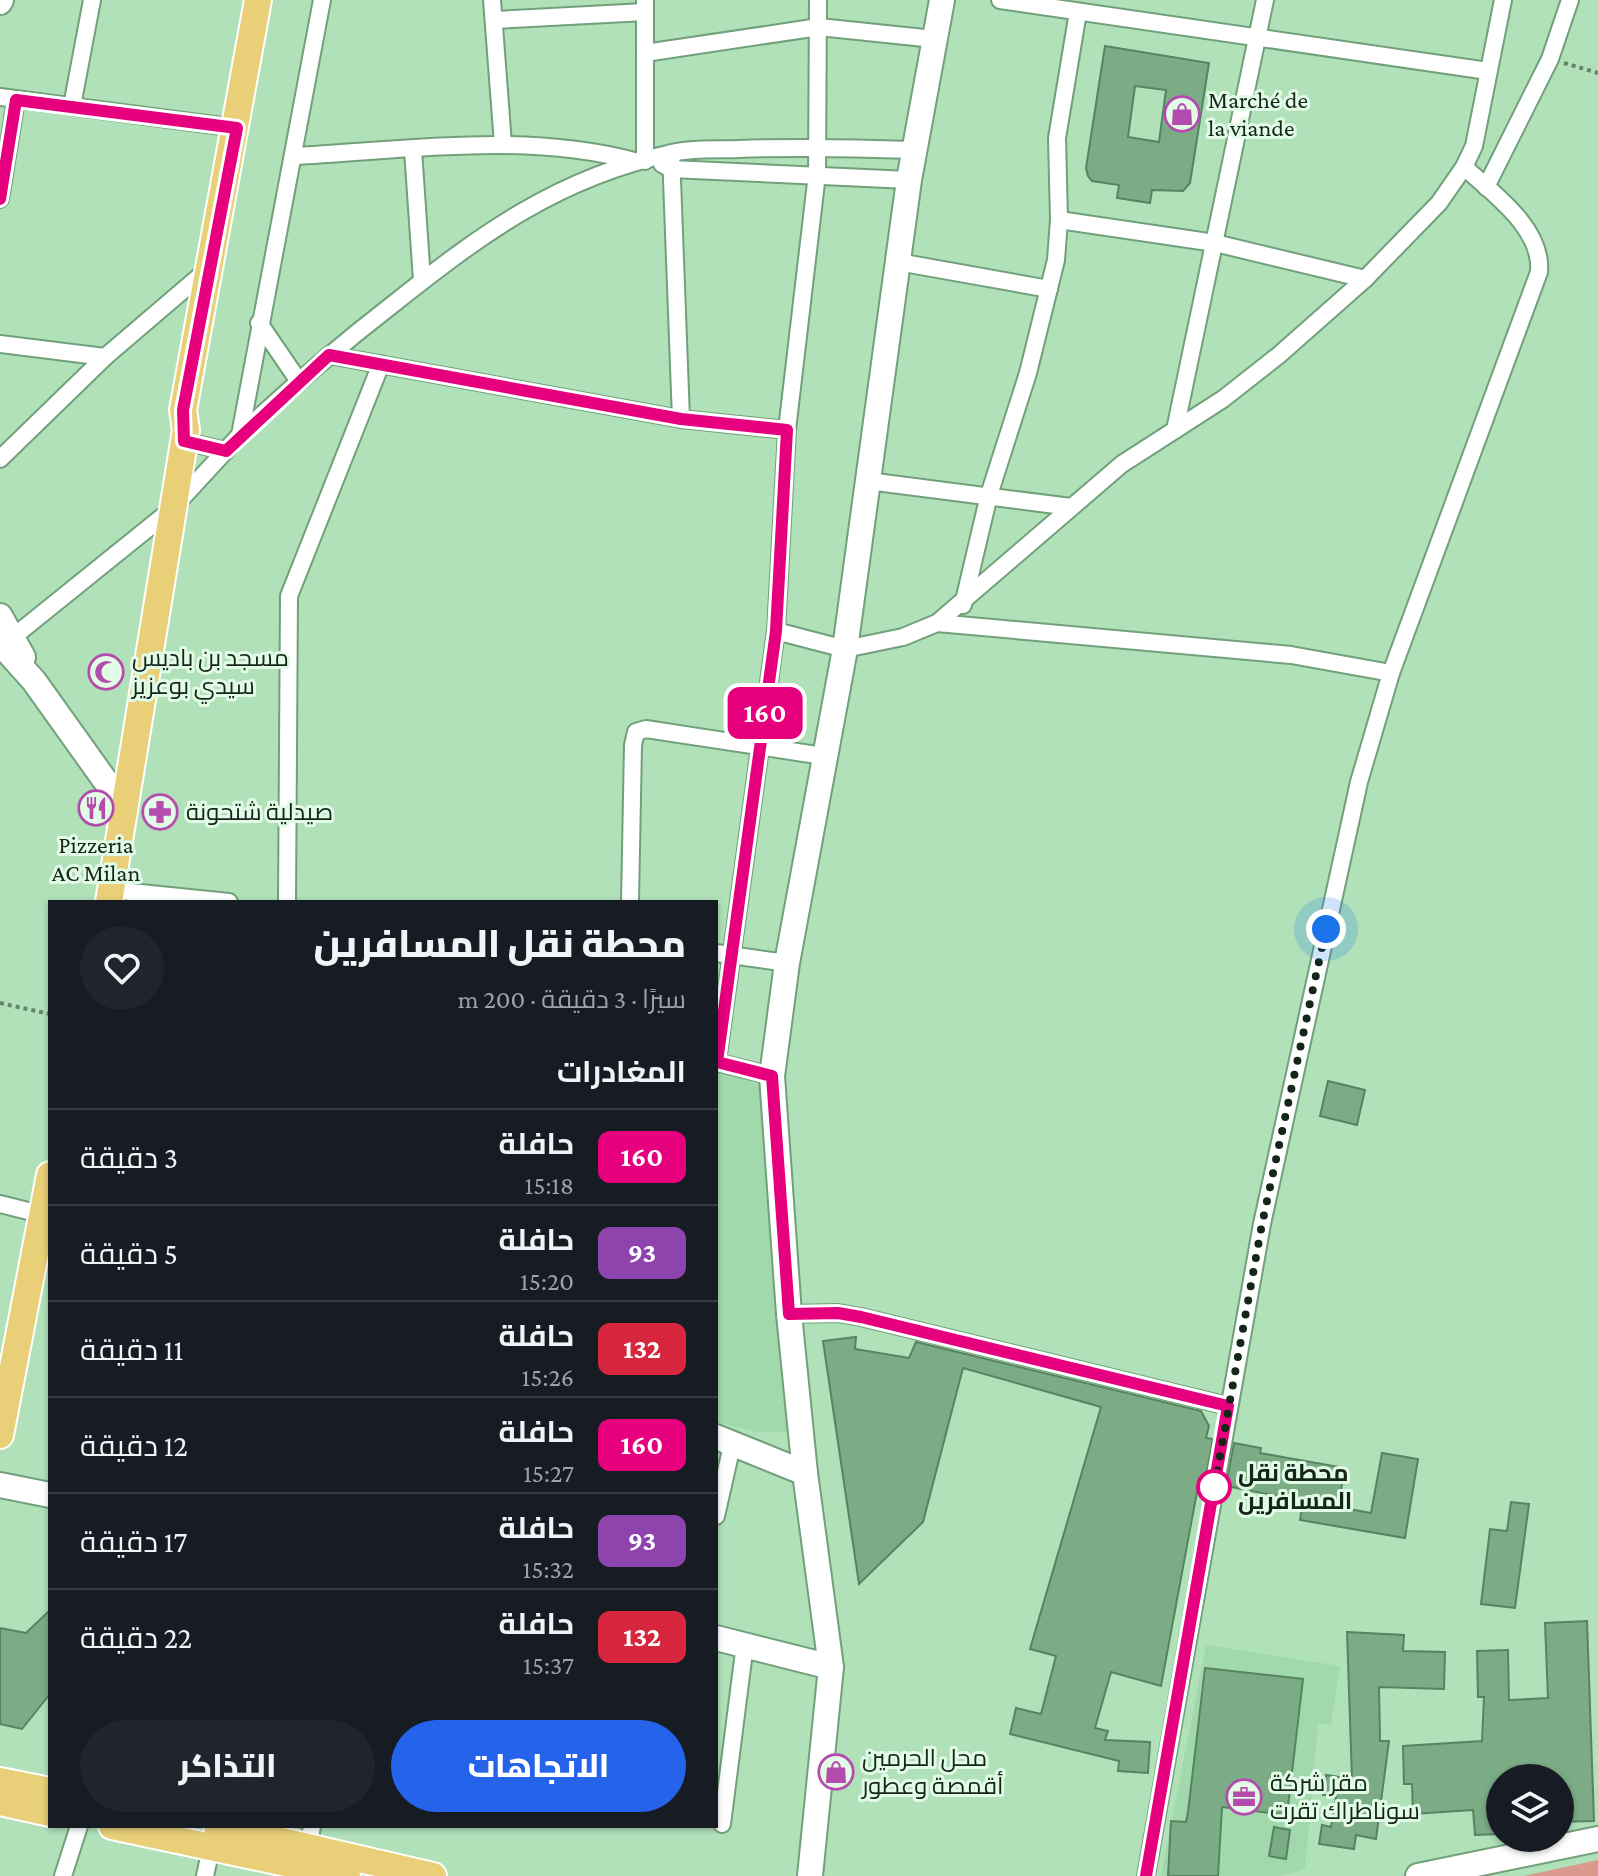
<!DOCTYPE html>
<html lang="ar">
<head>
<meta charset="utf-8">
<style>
	:root { --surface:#171b24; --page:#20242c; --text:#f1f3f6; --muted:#9ea1a6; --line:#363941; --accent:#2563eb }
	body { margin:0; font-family:"Crimson Pro",Cairo,serif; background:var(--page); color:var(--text); direction:rtl; height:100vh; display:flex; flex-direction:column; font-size:30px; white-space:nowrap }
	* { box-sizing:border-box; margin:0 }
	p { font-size:26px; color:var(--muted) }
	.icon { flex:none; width:44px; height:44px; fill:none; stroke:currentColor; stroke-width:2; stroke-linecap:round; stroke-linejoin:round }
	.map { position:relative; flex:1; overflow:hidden; direction:ltr }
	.sheet { position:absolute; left:48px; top:900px; width:670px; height:928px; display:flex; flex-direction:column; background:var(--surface); border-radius:0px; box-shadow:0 2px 6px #0004; direction:rtl }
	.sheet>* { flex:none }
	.badge { padding:0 16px; border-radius:12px; font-size:28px; line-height:52px }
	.tools { position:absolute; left:1486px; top:1764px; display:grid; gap:16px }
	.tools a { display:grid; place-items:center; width:88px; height:88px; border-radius:50%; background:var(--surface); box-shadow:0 2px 6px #0004; font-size:40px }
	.you { position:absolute; width:40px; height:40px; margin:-20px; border:6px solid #fff; border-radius:50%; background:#1a73e8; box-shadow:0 0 0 12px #1a73e833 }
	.map>.badge { position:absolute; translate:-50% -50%; box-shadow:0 0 0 4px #fff }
	h2 { padding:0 32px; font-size:30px; line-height:72px }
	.round { display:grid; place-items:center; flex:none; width:84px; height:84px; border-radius:42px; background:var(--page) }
	.overview { display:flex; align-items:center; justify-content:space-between; height:136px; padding:0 32px }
	h1 { font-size:38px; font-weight:800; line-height:60px }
	.primary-button { display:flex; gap:16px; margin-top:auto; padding:16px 32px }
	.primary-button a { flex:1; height:92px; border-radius:48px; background:var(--accent); color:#fff; font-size:32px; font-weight:800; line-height:92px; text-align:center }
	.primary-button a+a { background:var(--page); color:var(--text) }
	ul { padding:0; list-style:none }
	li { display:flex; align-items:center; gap:24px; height:96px; padding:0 32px; border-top:2px solid var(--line) }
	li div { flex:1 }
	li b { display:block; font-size:30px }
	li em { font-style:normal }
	li .badge { min-width:88px; font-weight:700; text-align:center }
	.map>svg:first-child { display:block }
	.built { fill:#a1d9ac }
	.green { fill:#db998d }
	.building { fill:#7cac86; stroke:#568460; stroke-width:2; fill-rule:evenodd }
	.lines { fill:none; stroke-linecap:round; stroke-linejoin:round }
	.street-casing { stroke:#71a07b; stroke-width:20 }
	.secondary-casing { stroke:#71a07b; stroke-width:28 }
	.primary-casing { stroke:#fff; stroke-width:30 }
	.path { stroke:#63866a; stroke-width:4; stroke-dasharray:4 4; stroke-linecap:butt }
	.street { stroke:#fff; stroke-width:16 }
	.secondary { stroke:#fff; stroke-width:24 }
	.primary { stroke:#e9cf77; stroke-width:26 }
	.line-casing { stroke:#fff; stroke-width:18 }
	.line { stroke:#e6007e; stroke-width:12 }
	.walk { stroke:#132617; stroke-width:8; stroke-dasharray:0 14.4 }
	.stop-dot { fill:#fff; stroke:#e6007e; stroke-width:4 }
	.labels { text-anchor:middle; stroke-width:6; stroke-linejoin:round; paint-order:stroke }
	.poi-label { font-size:24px; fill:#132617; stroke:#e2fbe7; text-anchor:start }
	.stop-label { font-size:24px; font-weight:bold; fill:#132617; stroke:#e2fbe7; text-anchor:start }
</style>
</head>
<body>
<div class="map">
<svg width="1598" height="1876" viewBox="0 0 1598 1876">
	<rect width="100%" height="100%" fill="#b0e1b9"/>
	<g class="built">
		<path d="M 716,1069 L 770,1088 L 799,1432 L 756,1432 L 716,1422 Z"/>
		<path d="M 1206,1645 L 1340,1666 L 1331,1725 L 1318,1723 L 1305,1869 L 1281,1876 L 1161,1876 Z"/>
	</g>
	<path class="green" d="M 1598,1860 L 1598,1876 L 1524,1876 Z"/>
	<g class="building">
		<path d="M 1105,46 L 1209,63 L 1190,183 L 1183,191 L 1152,190 L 1150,203 L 1117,198 L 1119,185 L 1092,181 L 1088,176 L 1086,168 ZM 1135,86 L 1166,90 L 1159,142 L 1128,137 Z"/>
		<path d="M 1328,1081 L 1365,1090 L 1357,1125 L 1320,1116 Z"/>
		<path d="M 856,1337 L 855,1349 L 909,1358 L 916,1342 L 1201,1411 L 1209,1426 L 1206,1438 L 1213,1439 L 1205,1482 L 1199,1481 L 1161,1686 L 1111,1672 L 1095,1728 L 1108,1731 L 1105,1740 L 1150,1742 L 1148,1773 L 1118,1771 L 1119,1761 L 1010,1734 L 1016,1708 L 1041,1714 L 1056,1656 L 1030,1649 L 1101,1407 L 963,1368 L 923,1522 L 859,1584 L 823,1341 Z"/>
		<path d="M 1234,1443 L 1261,1448 L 1260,1453 L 1345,1468 L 1338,1507 L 1371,1513 L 1382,1453 L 1418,1459 L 1405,1538 L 1300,1520 L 1303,1501 L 1226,1486 Z"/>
		<path d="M 1511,1502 L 1529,1504 L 1515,1608 L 1481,1604 L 1490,1529 L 1507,1531 Z"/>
		<path d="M 50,1610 L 50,1694 L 22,1729 L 0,1724 L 0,1628 L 26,1633 Z"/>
		<path d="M 1587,1621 L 1594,1821 L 1560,1822 L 1560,1778 L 1500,1778 L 1500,1834 L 1475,1835 L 1473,1810 L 1413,1814 L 1412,1784 L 1404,1784 L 1403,1746 L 1482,1741 L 1484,1697 L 1478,1697 L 1477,1651 L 1508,1650 L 1509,1700 L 1548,1698 L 1545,1623 Z"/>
		<path d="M 1347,1632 L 1404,1635 L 1403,1651 L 1445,1652 L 1444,1689 L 1379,1687 L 1380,1741 L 1389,1741 L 1376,1839 L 1356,1835 L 1354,1849 L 1319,1844 L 1322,1825 L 1331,1827 L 1336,1797 L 1323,1795 L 1326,1775 L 1352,1779 Z"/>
		<path d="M 1205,1668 L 1303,1679 L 1287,1815 L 1222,1807 L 1218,1876 L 1168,1876 L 1171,1821 L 1186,1822 L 1188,1812 Z"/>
		<path d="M 1274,1827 L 1290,1830 L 1286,1859 L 1269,1856 Z"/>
	</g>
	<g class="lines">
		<defs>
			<g id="street">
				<path d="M 492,0 L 503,144"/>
				<path d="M 645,0 L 645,161"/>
				<path d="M 818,0 L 817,174 L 787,430 L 776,631 L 845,649 L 903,637 L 937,623 L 1122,464 L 1223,399 L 1279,355 L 1365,279 L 1439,203 L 1464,167 L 1474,146 L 1503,0"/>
				<path d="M 1000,0 L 1488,71"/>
				<path d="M 494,20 L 645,12"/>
				<path d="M 645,53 L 819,27 L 934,39"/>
				<path d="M 0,97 L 237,128"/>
				<path d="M 72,106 L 92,0"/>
				<path d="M 413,150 L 422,280"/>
				<path d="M 671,153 L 681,419"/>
				<path d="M 294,156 C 407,150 524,132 634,161"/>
				<path d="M 662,164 L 671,169 L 909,180"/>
				<path d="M 1486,187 L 1550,59 L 1570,0"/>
				<path d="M 0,199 L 16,100"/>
				<path d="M 1059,220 L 1215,243 L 1365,279"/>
				<path d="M 898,262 L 1049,289"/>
				<path d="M 259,323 L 298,380"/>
				<path d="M 0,344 L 105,357"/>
				<path d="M 329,355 L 681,419 L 787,430"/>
				<path d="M 1175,430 L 1265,0"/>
				<path d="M 240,435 C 289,389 339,346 392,305 C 481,234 559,177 672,153 C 693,148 717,150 738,149 C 797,147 855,148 914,150"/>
				<path d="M 184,441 L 226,451"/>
				<path d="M 0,459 L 105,357 L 208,269"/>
				<path d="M 868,481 L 1071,507"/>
				<path d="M 963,605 L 989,495 L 1028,373 L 1056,260 L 1059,220 L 1057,138 L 1078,12"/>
				<path d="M 937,623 L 1291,655 L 1391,673"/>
				<path d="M 7,642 L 172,509 L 240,435 L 322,0"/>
				<path d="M 111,890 L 229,902"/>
				<path d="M 287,902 L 289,596 L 381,364"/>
				<path d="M 630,902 L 633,745 L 636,732 L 646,729 L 823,756"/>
				<path d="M 716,953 L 787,963"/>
				<path d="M 716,1062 L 772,1076"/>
				<path d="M 717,1062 L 776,631"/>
				<path d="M 0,1204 L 40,1214"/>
				<path d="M 789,1314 L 838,1313 L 861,1317 L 1228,1406"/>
				<path d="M 716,1516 L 733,1441"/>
				<path d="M 722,1824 L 745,1644"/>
				<path d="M 307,1856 L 312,1826"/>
				<path d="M 63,1876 L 79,1826"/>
				<path d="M 205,1876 L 211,1848"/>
				<path d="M 1146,1876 L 1262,1224 L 1359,782 L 1391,673 L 1539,272 C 1543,229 1494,194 1464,167"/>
			</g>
			<g id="secondary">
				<path d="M 0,2 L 1,0"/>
				<path d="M 0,616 L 23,657"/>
				<path d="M 0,643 L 34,681 L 124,807"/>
				<path d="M 716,1437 L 805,1473 L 831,1667 L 810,1876"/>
				<path d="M 805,1473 L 789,1314 L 772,1076 L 787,963 L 845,649 L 909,180 L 942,0"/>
				<path d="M 0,1485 L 50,1495"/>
				<path d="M 716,1638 L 831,1667"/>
				<path d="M 1418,1876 L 1598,1839"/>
			</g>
			<g id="primary">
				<path d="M 109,902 L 186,430 L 183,410 L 258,0"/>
				<path d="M 0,1435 L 50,1175"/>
				<path d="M 0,1781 L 50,1791"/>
				<path d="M 0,1802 L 50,1813"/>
				<path d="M 112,1826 L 347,1876"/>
				<path d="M 217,1826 L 433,1876"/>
			</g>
		</defs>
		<use href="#street" class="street-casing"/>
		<use href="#secondary" class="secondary-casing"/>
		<use href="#primary" class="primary-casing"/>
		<g class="path">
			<path d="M 1564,63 L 1598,73"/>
			<path d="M 0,1003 L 50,1014"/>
		</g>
		<use href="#street" class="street"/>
		<use href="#secondary" class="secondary"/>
		<use href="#primary" class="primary"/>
	</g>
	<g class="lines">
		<defs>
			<path id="line" d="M 0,199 L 16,100 L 237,128 L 183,410 L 184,441 L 226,451 L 329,355 L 681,419 L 787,430 L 776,631 L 717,1062 L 772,1076 L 789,1314 L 838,1313 L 861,1317 L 1228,1406 L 1146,1876"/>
		</defs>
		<use href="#line" class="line-casing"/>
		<use href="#line" class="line"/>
		<path class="walk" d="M 1214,1487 L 1212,1500 L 1262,1224 L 1326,929"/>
	</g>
	<defs>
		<symbol id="shop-ring" viewBox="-11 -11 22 22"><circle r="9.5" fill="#e2fbe7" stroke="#b44bad" stroke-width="1.5"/><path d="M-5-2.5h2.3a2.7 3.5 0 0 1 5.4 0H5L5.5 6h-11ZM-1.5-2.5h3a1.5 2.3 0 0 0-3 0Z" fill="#b44bad"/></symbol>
		<symbol id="mosque-ring" viewBox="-11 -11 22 22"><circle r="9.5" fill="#e2fbe7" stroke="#b44bad" stroke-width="1.5"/><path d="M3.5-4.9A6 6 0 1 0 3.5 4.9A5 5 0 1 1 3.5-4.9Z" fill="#b44bad"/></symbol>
		<symbol id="restaurant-ring" viewBox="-11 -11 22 22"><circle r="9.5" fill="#e2fbe7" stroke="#b44bad" stroke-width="1.5"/><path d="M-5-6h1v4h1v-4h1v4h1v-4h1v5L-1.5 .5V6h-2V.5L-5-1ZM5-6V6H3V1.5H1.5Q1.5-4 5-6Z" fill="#b44bad"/></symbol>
		<symbol id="pharmacy-ring" viewBox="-11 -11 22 22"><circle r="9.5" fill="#e2fbe7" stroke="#b44bad" stroke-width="1.5"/><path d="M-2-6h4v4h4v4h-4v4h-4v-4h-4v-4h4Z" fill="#b44bad"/></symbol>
		<symbol id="office-ring" viewBox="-11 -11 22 22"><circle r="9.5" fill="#e2fbe7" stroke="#b44bad" stroke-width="1.5"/><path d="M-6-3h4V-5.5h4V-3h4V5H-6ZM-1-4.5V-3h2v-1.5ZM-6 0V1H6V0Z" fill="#b44bad"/></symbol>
	</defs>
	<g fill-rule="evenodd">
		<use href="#shop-ring" x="1162" y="94" width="40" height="40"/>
		<use href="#mosque-ring" x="86" y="652" width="40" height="40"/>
		<use href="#restaurant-ring" x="76" y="788" width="40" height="40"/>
		<use href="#pharmacy-ring" x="140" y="792" width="40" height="40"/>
		<use href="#shop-ring" x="816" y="1752" width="40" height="40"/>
		<use href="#office-ring" x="1224" y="1777" width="40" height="40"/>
	</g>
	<circle class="stop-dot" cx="1214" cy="1487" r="16"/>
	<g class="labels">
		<g class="poi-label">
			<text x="1208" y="108">Marché de<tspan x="1208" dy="28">la viande</tspan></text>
			<text x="132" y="666">مسجد بن باديس<tspan x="132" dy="28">سيدي بوعزيز</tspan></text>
			<text x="186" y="820">صيدلية شتحونة</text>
			<text x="96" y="853" text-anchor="middle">Pizzeria<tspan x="96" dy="28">AC Milan</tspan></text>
			<text x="862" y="1766">محل الحرمين<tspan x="862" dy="28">أقمصة وعطور</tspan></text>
			<text x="1270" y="1791">مقر شركة<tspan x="1270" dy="28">سوناطراك تقرت</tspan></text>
		</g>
		<g class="stop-label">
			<text x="1238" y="1481">محطة نقل<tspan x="1238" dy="28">المسافرين</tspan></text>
		</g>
	</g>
</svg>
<div class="tools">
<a><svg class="icon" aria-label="layers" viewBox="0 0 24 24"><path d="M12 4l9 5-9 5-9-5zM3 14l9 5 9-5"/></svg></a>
</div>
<div class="you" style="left:1326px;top:929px"></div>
<b class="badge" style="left:765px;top:713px;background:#e6007e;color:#fff">160</b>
<section class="sheet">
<div class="overview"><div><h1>محطة نقل المسافرين</h1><p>سيرًا · 3 دقيقة · 200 m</p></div><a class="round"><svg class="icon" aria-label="heart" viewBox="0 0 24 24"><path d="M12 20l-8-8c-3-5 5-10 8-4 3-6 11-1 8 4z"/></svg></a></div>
<h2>المغادرات</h2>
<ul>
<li><span class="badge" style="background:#e6007e;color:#fff">160</span><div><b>حافلة</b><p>15:18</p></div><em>3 دقيقة</em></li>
<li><span class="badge" style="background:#8e44ad;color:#fff">93</span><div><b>حافلة</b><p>15:20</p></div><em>5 دقيقة</em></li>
<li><span class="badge" style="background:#d7263d;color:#fff">132</span><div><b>حافلة</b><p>15:26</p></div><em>11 دقيقة</em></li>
<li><span class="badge" style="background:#e6007e;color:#fff">160</span><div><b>حافلة</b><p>15:27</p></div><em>12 دقيقة</em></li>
<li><span class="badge" style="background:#8e44ad;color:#fff">93</span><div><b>حافلة</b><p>15:32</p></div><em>17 دقيقة</em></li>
<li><span class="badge" style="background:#d7263d;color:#fff">132</span><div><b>حافلة</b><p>15:37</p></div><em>22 دقيقة</em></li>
</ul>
<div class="primary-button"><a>الاتجاهات</a><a>التذاكر</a></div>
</section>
</div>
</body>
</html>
